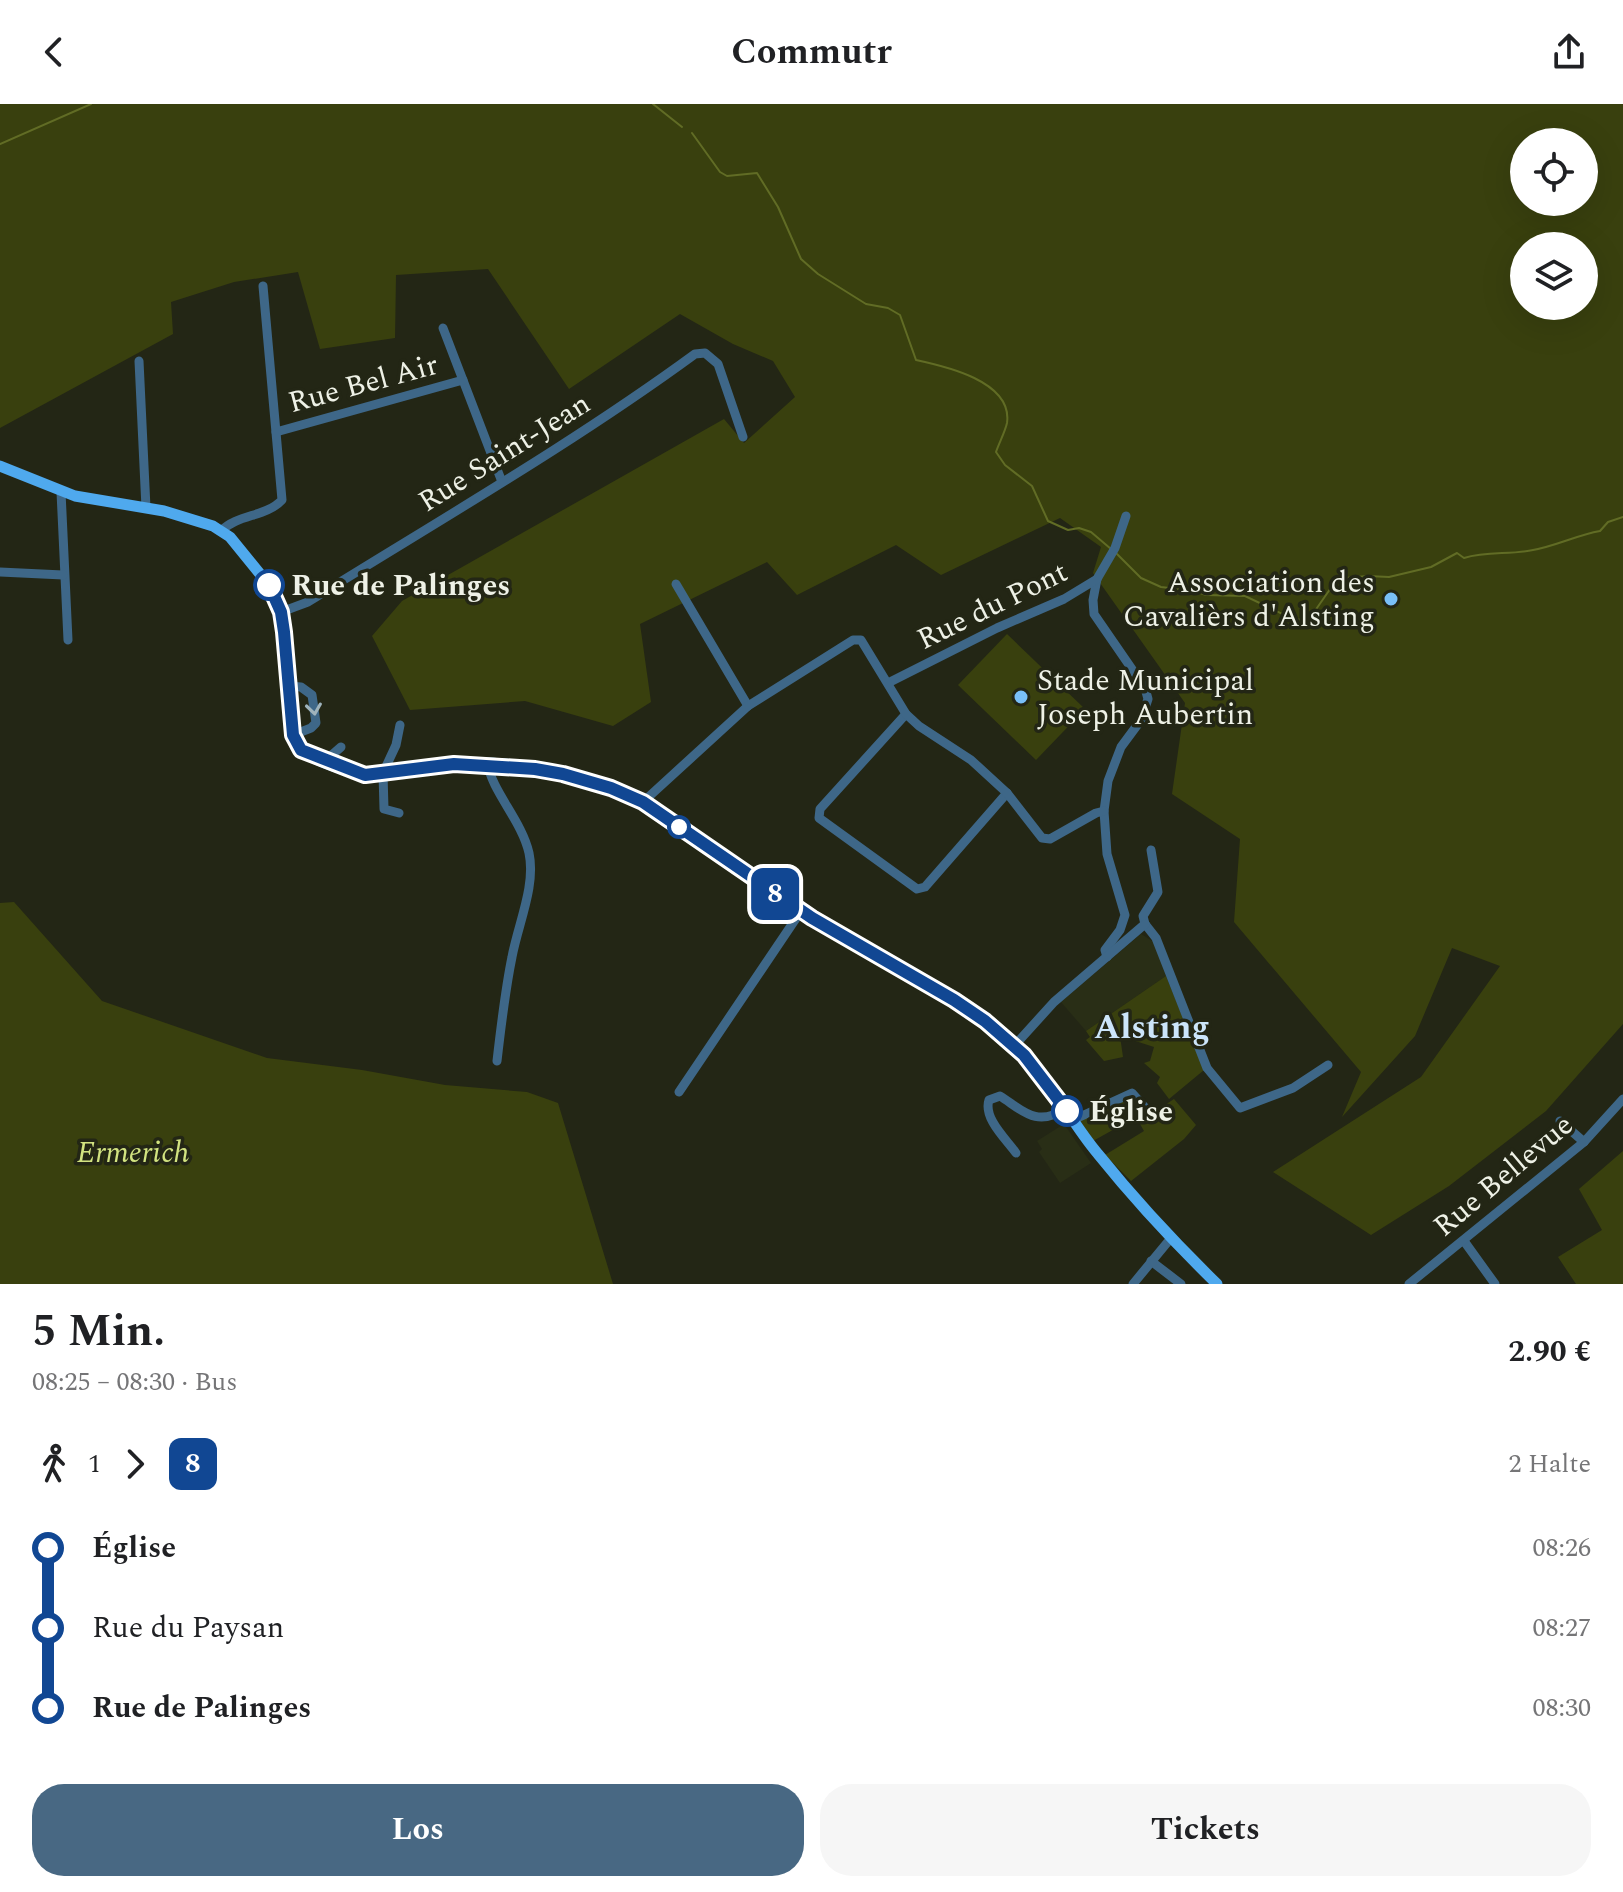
<!DOCTYPE html>
<html lang="de">
<head>
<meta charset="utf-8">
<style>
	:root { --surface:#fff; --page:#f6f6f6; --text:#202124; --muted:#757577; --accent:#486883 }
	body { margin:0; font-family:Spectral,serif; background:var(--page); color:var(--text); height:100vh; display:flex; flex-direction:column; font-size:30px; white-space:nowrap }
	* { box-sizing:border-box; margin:0 }
	p { font-size:26px; color:var(--muted) }
	.icon { flex:none; width:44px; height:44px; fill:none; stroke:currentColor; stroke-width:2; stroke-linecap:round; stroke-linejoin:round }
	.map { position:relative; height:1180px; overflow:hidden }
	.drawer { display:flex; flex-direction:column; background:var(--surface); flex:1 }
	.drawer>* { flex:none }
	.badge { padding:0 16px; border-radius:12px; font-size:28px; line-height:52px }
	.tools { position:absolute; left:1510px; top:24px; display:grid; gap:16px }
	.tools a { display:grid; place-items:center; width:88px; height:88px; border-radius:50%; background:var(--surface); box-shadow:0 8px 32px #0002; font-size:40px }
	.map>.badge { position:absolute; translate:-50% -50%; box-shadow:0 0 0 4px #fff }
	.legs { display:flex; align-items:center; gap:12px; height:88px; padding:0 32px; font-size:26px }
	.legs p { margin-inline-start:auto }
	.summary { display:flex; align-items:center; justify-content:space-between; height:136px; padding:0 32px }
	h1 { font-size:44px; font-weight:700; line-height:60px }
	.button { display:flex; gap:16px; margin-top:auto; padding:16px 32px }
	.button a { flex:1; height:92px; border-radius:32px; background:var(--accent); color:#fff; font-size:32px; font-weight:700; line-height:92px; text-align:center }
	.button a+a { background:var(--page); color:var(--text) }
	ul { padding:0 32px; list-style:none }
	li { display:flex; align-items:center; gap:28px; height:80px; font-size:30px }
	li i { display:grid; place-items:center; width:12px; height:100%; margin:0 10px; background:currentColor }
	li i::after { content:''; width:20px; height:20px; margin:-10px; border:6px solid; border-radius:50%; background:var(--surface) }
	li p { margin-inline-start:auto }
	li:first-child i { background:linear-gradient(#0000 50%,currentColor 0) }
	li:last-child i { background:linear-gradient(currentColor 50%,#0000 0) }
	header { display:flex; justify-content:space-between; align-items:center; height:104px; padding:0 32px; background:var(--surface); font-size:36px; font-weight:700 }
	.map>svg:first-child { display:block }
	.built { fill:#292e16 }
	.green { fill:#39400e; fill-rule:evenodd }
	.lines { fill:none; stroke-linecap:round; stroke-linejoin:round }
	.stream { stroke:#616c25; stroke-width:2 }
	.minor { stroke:#3e6788; stroke-width:9 }
	.major { stroke:#4fa9ee; stroke-width:11 }
	.oneway { stroke:#9fb3bc }
	.line-1-casing { stroke:#fff; stroke-width:18 }
	.line-1 { stroke:#114793; stroke-width:12 }
	.stop-1-dot { fill:#fff; stroke:#114793; stroke-width:4 }
	.poi-dot { fill:#79bff8; stroke:#232615; stroke-width:3 }
	.labels { text-anchor:middle; stroke-width:7; stroke-linejoin:round; paint-order:stroke }
	.street-label { font-size:30px; fill:#eef1e6; stroke:#232615 }
	.poi-label { font-size:30px; fill:#eef1e6; stroke:#232615; text-anchor:end }
	.stop-label { font-size:30px; font-weight:bold; fill:#eef1e6; stroke:#232615; text-anchor:start }
	.park-label { font-size:30px; font-style:italic; fill:#d2e380; stroke:#232615 }
	.quarter-label { font-size:34px; font-weight:bold; fill:#cce5fa; stroke:#232615 }
</style>
</head>
<body>
<header><svg class="icon" aria-label="back" viewBox="0 0 24 24"><path d="M15 5l-7 7 7 7"/></svg>Commutr<svg class="icon" aria-label="share" viewBox="0 0 24 24"><path d="M12 15V3M7 8l5-5 5 5M5 13v7h14v-7"/></svg></header>
<div class="map">
<svg width="1623" height="1180" viewBox="0 0 1623 1180">
	<rect width="100%" height="100%" fill="#232615"/>
	<g class="built">
		<path d="M 1141,830 L 1154,838 L 1166,872 L 1086,927 L 1061,898 Z"/>
		<path d="M 1064,1020 L 1091,1059 L 1060,1079 L 1039,1048 L 1042,1045 L 1037,1037 Z"/>
	</g>
	<g class="green">
		<path d="M 0,0 L 1623,0 L 1623,920 L 1546,1007 L 1449,1082 L 1371,1131 L 1273,1068 L 1421,973 L 1500,862 L 1452,844 L 1415,932 L 1342,1013 L 1361,968 L 1234,818 L 1240,735 L 1172,690 L 1185,599 L 1093,469 L 1101,443 L 1060,414 L 941,471 L 896,441 L 797,491 L 767,458 L 640,520 L 651,598 L 613,622 L 525,597 L 410,606 L 372,532 L 402,497 L 724,315 L 744,339 L 795,293 L 773,257 L 733,240 L 680,210 L 569,285 L 488,165 L 396,171 L 395,234 L 320,245 L 298,168 L 234,178 L 171,198 L 173,230 L 0,324 ZM 1524,38 L 1584,38 L 1584,98 L 1524,98 ZM 1524,142 L 1584,142 L 1584,202 L 1524,202 Z"/>
		<path d="M 1007,530 L 1085,605 L 1036,656 L 958,581 Z"/>
		<path d="M 14,798 L 102,897 L 267,954 L 362,966 L 445,981 L 527,988 L 558,999 L 613,1180 L 0,1180 L 0,799 Z"/>
		<path d="M 1166,872 L 1204,966 L 1169,995 L 1157,979 L 1160,973 L 1144,959 L 1150,957 L 1154,943 L 1120,932 L 1123,953 L 1104,957 L 1086,936 L 1090,933 L 1086,927 Z"/>
		<path d="M 1132,994 L 1147,1013 L 1174,995 L 1196,1021 L 1184,1035 L 1131,1077 L 1105,1051 L 1144,1027 L 1136,1013 L 1093,1037 L 1080,1016 Z"/>
		<path d="M 1623,1047 L 1623,1180 L 1576,1180 L 1558,1153 L 1602,1126 L 1579,1085 Z"/>
	</g>
	<g class="lines">
		<g class="stream">
			<path d="M 653,0 L 682,23"/>
			<path d="M 692,29 L 720,68 L 727,72 L 757,69 L 778,103 L 801,155 L 818,170 L 866,200 L 888,204 L 900,211 L 916,256 C 944,262 1013,277 1007,319 C 1005,328 999,339 996,348 L 1005,361 L 1032,382 L 1048,417 L 1068,426 L 1079,424 L 1091,428 L 1111,445"/>
			<path d="M 0,40 L 91,0"/>
			<path d="M 1116,449 L 1141,474 L 1161,483 L 1195,487 L 1206,491 L 1245,492 L 1295,516 L 1310,514 L 1335,478 L 1345,474 L 1368,472 L 1389,473 L 1431,463 L 1457,449 L 1464,454 C 1487,447 1510,451 1533,446 C 1556,442 1577,431 1600,427 L 1608,418 L 1623,413"/>
		</g>
		<g class="minor">
			<path d="M 443,224 L 502,378"/>
			<path d="M 139,257 L 146,404"/>
			<path d="M 276,328 L 463,276"/>
			<path d="M 61,388 L 68,536"/>
			<path d="M 221,427 C 238,410 266,413 282,396 L 263,182"/>
			<path d="M 0,468 L 63,471"/>
			<path d="M 1097,475 L 1093,496 L 1094,510 L 1145,584 L 1148,595 L 1141,616 L 1121,643 L 1108,677 L 1104,707 L 1107,750 L 1125,811 L 1120,826 L 1105,846 L 1107,853"/>
			<path d="M 676,480 L 748,602"/>
			<path d="M 281,508 L 308,498 C 438,417 572,340 695,250 L 705,249 L 718,260 L 743,333"/>
			<path d="M 888,579 L 997,524 L 1064,495 L 1097,475 L 1115,444 L 1126,412"/>
			<path d="M 289,582 L 301,583 L 312,591 L 316,619 L 311,624 L 293,631"/>
			<path d="M 906,610 L 820,705 L 819,714 L 917,785 L 925,783 L 1007,689"/>
			<path d="M 325,657 L 341,643"/>
			<path d="M 488,660 C 491,686 522,717 529,749 C 536,782 518,820 512,853 C 505,887 501,922 497,957"/>
			<path d="M 643,698 L 748,602 L 853,536 L 861,536 L 906,610 L 919,622 L 971,656 L 1007,689 L 1042,734 L 1050,735 L 1096,709 L 1104,707"/>
			<path d="M 399,709 L 384,705 L 383,669 L 396,641 L 400,621"/>
			<path d="M 1145,820 L 1156,834 L 1207,964 L 1240,1004 L 1293,984 L 1328,961"/>
			<path d="M 1145,820 L 1143,812 L 1158,788 L 1151,746"/>
			<path d="M 1015,941 L 1054,898 L 1145,820"/>
			<path d="M 679,988 L 801,807"/>
			<path d="M 1073,1016 L 1132,989 L 1149,1008"/>
			<path d="M 1560,1017 L 1584,1038"/>
			<path d="M 1016,1049 C 1006,1035 983,1014 989,996 L 1000,992 C 1021,1005 1037,1025 1065,1004"/>
			<path d="M 1464,1137 L 1495,1180"/>
			<path d="M 1151,1157 L 1181,1180"/>
			<path d="M 1133,1180 L 1171,1134"/>
			<path d="M 1409,1180 L 1584,1038 L 1623,995"/>
		</g>
		<path class="major" d="M 0,362 L 75,392 L 164,407 L 213,422 L 230,433 L 269,481 L 281,508 L 293,631 C 295,637 296,643 302,647 C 311,655 352,670 365,671 C 387,673 426,662 451,660 C 515,655 586,669 643,698 C 700,737 754,779 813,815 C 880,856 953,889 1013,940 C 1049,970 1068,1015 1098,1050 C 1135,1096 1175,1139 1217,1180"/>
	</g>
	<defs><path id="oneway-chevron" d="M-2-3.5L2.5 0L-2 3.5" fill="none" stroke-width="1.6" stroke-linecap="round" stroke-linejoin="round" transform="scale(2)"/></defs>
	<use class="oneway" href="#oneway-chevron" transform="translate(314 605) rotate(82)"/>
	<g class="lines">
		<defs>
			<path id="line-1" d="M 269,481 L 281,508 L 284,528 L 293,631 L 301,646 L 365,671 L 454,660 L 535,665 L 563,670 L 611,684 L 643,698 L 812,814 L 954,896 L 985,917 L 1024,951 L 1067,1007"/>
		</defs>
		<use href="#line-1" class="line-1-casing"/>
		<use href="#line-1" class="line-1"/>
	</g>
	<g class="stop-1-dot">
		<circle cx="269" cy="481" r="14"/>
		<circle cx="679" cy="723" r="10"/>
		<circle cx="1067" cy="1007" r="14"/>
	</g>
	<g class="poi-dot">
		<circle cx="1391" cy="495" r="8"/>
		<circle cx="1021" cy="593" r="8"/>
	</g>
	<g class="labels">
		<g class="street-label">
			<text transform="translate(363 279) rotate(-15)" y="10">Rue Bel Air</text>
			<text transform="translate(504 348) rotate(-32)" y="10">Rue Saint-Jean</text>
			<text transform="translate(992 501) rotate(-26)" y="10">Rue du Pont</text>
			<text transform="translate(1503 1071) rotate(-40)" y="10">Rue Bellevue</text>
		</g>
		<g class="poi-label">
			<text x="1375" y="488">Association des<tspan x="1375" dy="34">Cavalièrs d'Alsting</tspan></text>
			<text x="1037" y="586" text-anchor="start">Stade Municipal<tspan x="1037" dy="34">Joseph Aubertin</tspan></text>
		</g>
		<g class="stop-label">
			<text x="291" y="491">Rue de Palinges</text>
			<text x="1089" y="1017">Église</text>
		</g>
		<g class="park-label">
			<text x="133" y="1058">Ermerich</text>
		</g>
		<g class="quarter-label">
			<text x="1152" y="934">Alsting</text>
		</g>
	</g>
</svg>
<div class="tools">
<a><svg class="icon" aria-label="locate" viewBox="0 0 24 24"><circle cx="12" cy="12" r="6"/><path d="M12 2v4M12 18v4M2 12h4M18 12h4"/></svg></a>
<a><svg class="icon" aria-label="layers" viewBox="0 0 24 24"><path d="M12 4l9 5-9 5-9-5zM3 14l9 5 9-5"/></svg></a>
</div>
<b class="badge" style="left:775px;top:790px;background:#114793;color:#fff">8</b>
</div>
<section class="drawer">
<div class="summary"><div><h1>5 Min.</h1><p>08:25 – 08:30 · Bus</p></div><b>2.90 €</b></div>
<div class="legs"><svg class="icon" aria-label="walk" viewBox="0 0 24 24"><circle cx="13" cy="4" r="2"/><path d="M13 8l-2 6 4 7M11 14l-3 7M7 12l3-4h3l4 4"/></svg>1<svg class="icon" aria-label="forward" viewBox="0 0 24 24"><path d="M9 5l7 7-7 7"/></svg><b class="badge" style="background:#114793;color:#fff">8</b><p>2 Halte</p></div>
<ul>
<li><i style="color:#114793"></i><b>Église</b><p>08:26</p></li>
<li><i style="color:#114793"></i><span>Rue du Paysan</span><p>08:27</p></li>
<li><i style="color:#114793"></i><b>Rue de Palinges</b><p>08:30</p></li>
</ul>
<div class="button"><a>Los</a><a>Tickets</a></div>
</section>
</body>
</html>
